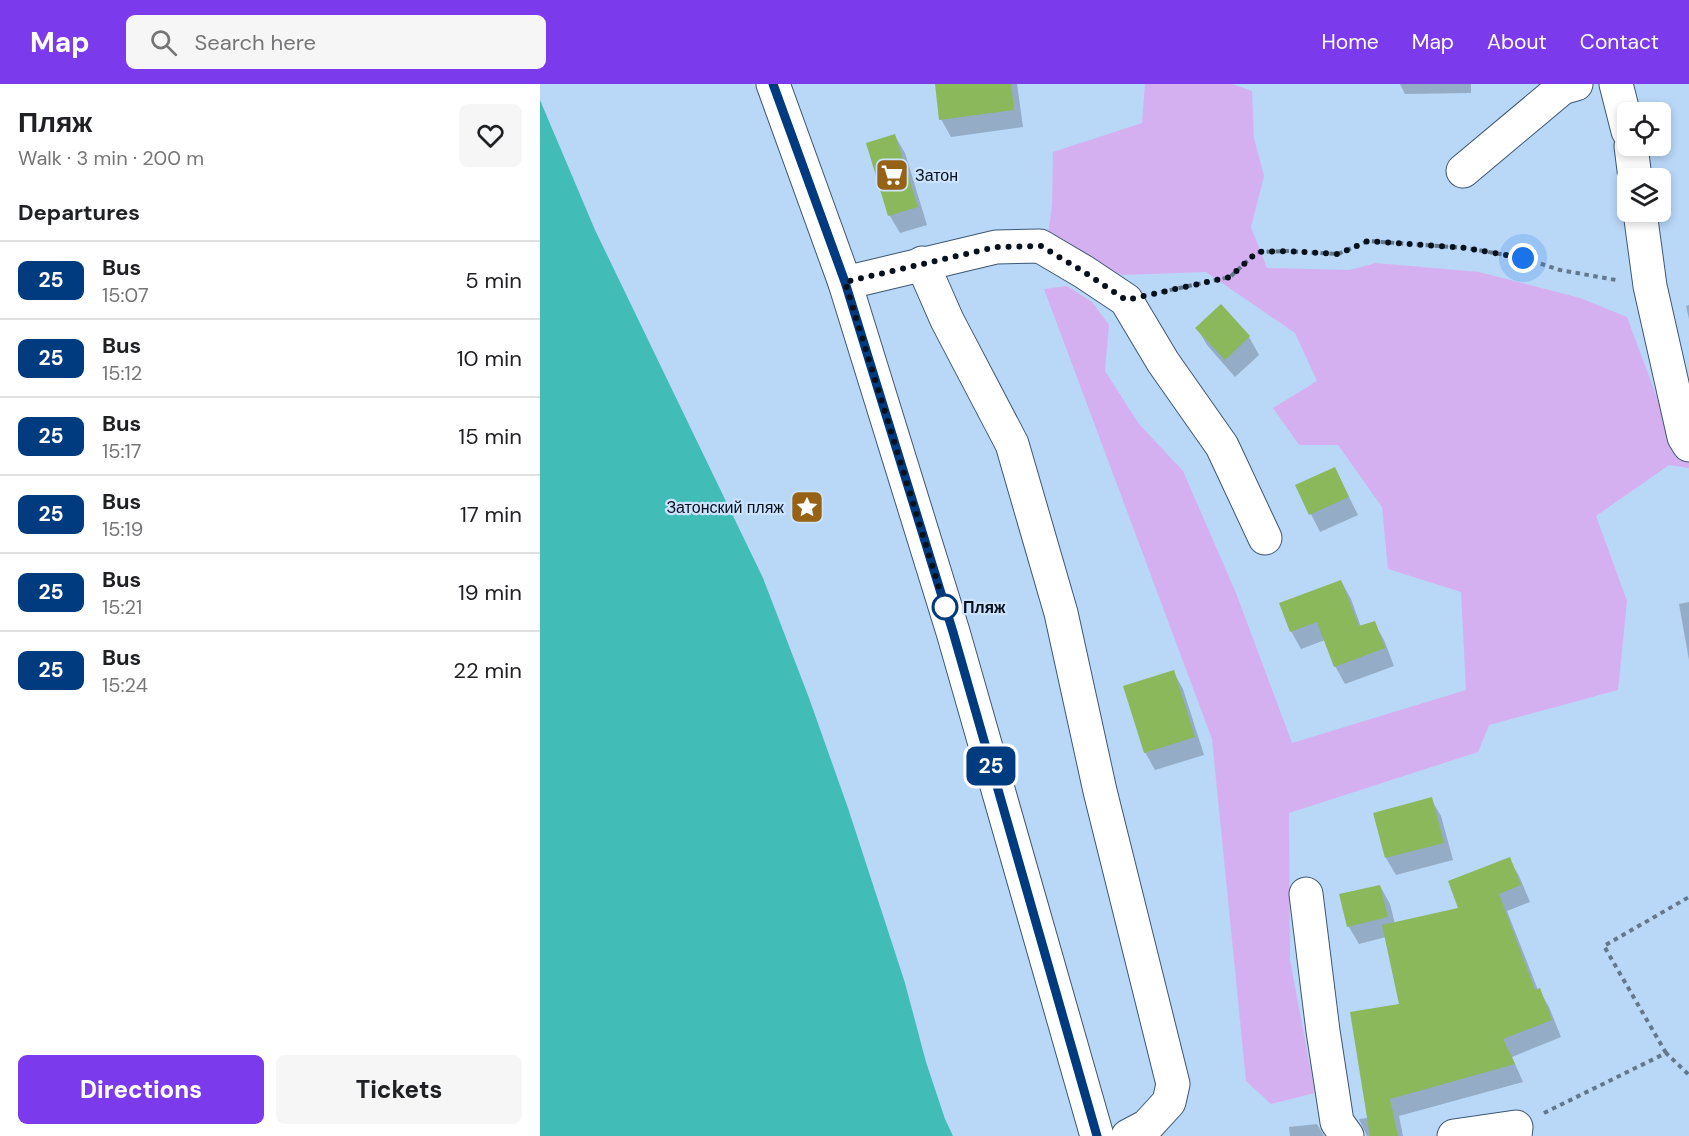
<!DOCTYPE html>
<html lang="en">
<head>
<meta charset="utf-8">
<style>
	:root { --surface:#fff; --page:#f6f6f6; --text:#202124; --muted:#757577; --line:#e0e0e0; --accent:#7c3aed }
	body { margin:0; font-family:"DM Sans",sans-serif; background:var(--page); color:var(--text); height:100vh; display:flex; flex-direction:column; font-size:22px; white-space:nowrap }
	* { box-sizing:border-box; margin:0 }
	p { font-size:20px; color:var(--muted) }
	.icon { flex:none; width:33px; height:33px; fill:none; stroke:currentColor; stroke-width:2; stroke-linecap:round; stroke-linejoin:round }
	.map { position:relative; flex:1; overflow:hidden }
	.sheet { display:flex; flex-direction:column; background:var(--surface); width:540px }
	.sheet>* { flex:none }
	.badge { padding:0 12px; border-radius:9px; font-size:21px; line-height:39px }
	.controls { position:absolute; left:1077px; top:18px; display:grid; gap:12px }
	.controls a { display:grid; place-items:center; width:54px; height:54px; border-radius:9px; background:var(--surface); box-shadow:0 3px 9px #0003; font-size:30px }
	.you { position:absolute; width:30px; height:30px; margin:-15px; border:4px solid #fff; border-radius:50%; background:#1a73e8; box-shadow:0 0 0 9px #1a73e833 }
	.map>.badge { position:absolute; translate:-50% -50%; box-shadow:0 0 0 3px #fff }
	h2 { padding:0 18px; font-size:22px; line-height:54px }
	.round { display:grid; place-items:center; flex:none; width:63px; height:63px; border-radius:9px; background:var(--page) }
	.overview { display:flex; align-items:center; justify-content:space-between; height:102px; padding:0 18px }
	h1 { font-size:28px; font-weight:800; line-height:45px }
	.primary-button { display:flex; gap:12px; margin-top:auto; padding:12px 18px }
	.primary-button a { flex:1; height:69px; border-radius:9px; background:var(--accent); color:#fff; font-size:24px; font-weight:800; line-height:69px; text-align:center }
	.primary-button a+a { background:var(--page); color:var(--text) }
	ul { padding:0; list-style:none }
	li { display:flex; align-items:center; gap:18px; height:78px; padding:0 18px; border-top:2px solid var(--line) }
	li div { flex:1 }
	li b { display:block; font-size:22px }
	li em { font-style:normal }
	li .badge { min-width:66px; font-weight:700; text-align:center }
	header { display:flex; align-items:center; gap:36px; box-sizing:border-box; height:84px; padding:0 30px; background:var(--accent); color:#fff }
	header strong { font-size:28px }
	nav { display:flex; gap:33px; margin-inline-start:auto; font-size:21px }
	.search { width:420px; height:54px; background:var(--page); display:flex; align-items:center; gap:15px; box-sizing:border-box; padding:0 21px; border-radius:9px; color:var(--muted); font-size:22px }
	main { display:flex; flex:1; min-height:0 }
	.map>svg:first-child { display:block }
	.green { fill:#d5b0f0 }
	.water { fill:#42bcb7 }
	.shadow { fill:#0003 }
	.building { fill:#8ab85b }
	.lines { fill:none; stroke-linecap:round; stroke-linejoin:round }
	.minor-casing { stroke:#3d5773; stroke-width:35 }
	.path { stroke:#63778d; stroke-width:4; stroke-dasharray:4.5 4.5; stroke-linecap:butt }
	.minor { stroke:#fff; stroke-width:33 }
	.line-casing { stroke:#fff; stroke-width:14 }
	.line { stroke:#003b80; stroke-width:9 }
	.walk { stroke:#07111c; stroke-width:6; stroke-dasharray:0 10.8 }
	.stop-dot { fill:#fff; stroke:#003b80; stroke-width:3 }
	.labels { text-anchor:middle; stroke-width:4.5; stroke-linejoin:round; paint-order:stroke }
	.poi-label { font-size:16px; fill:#07111c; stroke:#cbe3fe; text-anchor:start }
	.stop-label { font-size:16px; font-weight:bold; fill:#07111c; stroke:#cbe3fe; text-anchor:start }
</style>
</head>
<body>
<header>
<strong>Map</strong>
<div class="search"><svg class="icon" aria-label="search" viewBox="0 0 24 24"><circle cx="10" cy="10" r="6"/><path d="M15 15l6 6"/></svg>Search here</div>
<nav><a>Home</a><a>Map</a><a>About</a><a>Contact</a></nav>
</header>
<main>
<section class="sheet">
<div class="overview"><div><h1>Пляж</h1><p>Walk · 3 min · 200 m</p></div><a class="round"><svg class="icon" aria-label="heart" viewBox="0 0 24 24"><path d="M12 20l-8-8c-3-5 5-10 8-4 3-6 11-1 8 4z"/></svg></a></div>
<h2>Departures</h2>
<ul>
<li><span class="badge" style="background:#003b80;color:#fff">25</span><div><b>Bus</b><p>15:07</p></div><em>5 min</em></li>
<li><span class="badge" style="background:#003b80;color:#fff">25</span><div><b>Bus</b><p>15:12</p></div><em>10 min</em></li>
<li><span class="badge" style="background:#003b80;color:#fff">25</span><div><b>Bus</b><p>15:17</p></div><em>15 min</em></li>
<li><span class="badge" style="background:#003b80;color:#fff">25</span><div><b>Bus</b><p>15:19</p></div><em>17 min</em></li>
<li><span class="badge" style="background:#003b80;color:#fff">25</span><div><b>Bus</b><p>15:21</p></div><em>19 min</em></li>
<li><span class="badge" style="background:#003b80;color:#fff">25</span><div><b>Bus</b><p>15:24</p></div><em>22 min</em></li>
</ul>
<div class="primary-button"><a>Directions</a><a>Tickets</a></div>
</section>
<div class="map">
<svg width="1149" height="1052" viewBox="0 0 1149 1052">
	<rect width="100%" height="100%" fill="#b9d7f7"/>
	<path class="green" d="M 605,0 L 692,0 L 712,7 L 714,54 L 724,92 L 711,143 L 727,184 L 809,186 L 836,179 L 939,188 L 1040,214 L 1087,233 L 1119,319 L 1149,313 L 1149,384 L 1129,381 L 1056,432 L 1087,517 L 1078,606 L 949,641 L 938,668 L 749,729 L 750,876 L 775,1009 L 731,1020 L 706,997 L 672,655 L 504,205 L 527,202 L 552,218 L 569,241 L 565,287 L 599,340 L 643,387 L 696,509 L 752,659 L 926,606 L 921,508 L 848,485 L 842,423 L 798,361 L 759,361 L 733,324 L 777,297 L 755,249 L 666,188 L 582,191 L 527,167 L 508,152 L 512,121 L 513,68 L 602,39 Z"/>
	<path class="water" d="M 0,16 L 55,146 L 223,494 L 269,614 L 308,724 L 365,899 L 386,978 L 405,1035 L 413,1052 L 0,1052 Z"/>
	<g class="shadow">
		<path d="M 396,0 L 477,0 L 483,43 L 411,53 L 401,35 Z"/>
		<path d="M 860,0 L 931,0 L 931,9 L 865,10 Z"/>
		<path d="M 355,52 L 365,69 L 387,141 L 360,149 L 350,132 L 328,60 Z"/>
		<path d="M 1149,221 L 1149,235 L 1146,222 Z"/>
		<path d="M 681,223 L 709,253 L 719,271 L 695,293 L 667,261 L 657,244 Z"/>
		<path d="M 795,385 L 818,431 L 780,448 L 757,402 Z"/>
		<path d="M 801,497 L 811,515 L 821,543 L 834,538 L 844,556 L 854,582 L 805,600 L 795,582 L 785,556 L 761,565 L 751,547 Z"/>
		<path d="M 1149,518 L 1149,576 L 1139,520 Z"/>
		<path d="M 633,587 L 643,605 L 664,671 L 615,686 L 605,668 Z"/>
		<path d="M 891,715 L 901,732 L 913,776 L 856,791 L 846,774 Z"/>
		<path d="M 969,775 L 979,792 L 990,818 L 967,827 L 998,906 L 999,906 L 1009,923 L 1021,953 L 972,973 L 983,998 L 859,1032 L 863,1052 L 827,1052 L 819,1035 L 827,1034 L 860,922 L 846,853 L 819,860 L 809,843 L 801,811 L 840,802 L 850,820 L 855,840 L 921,825 Z"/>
		<path d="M 777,1040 L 784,1052 L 750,1052 L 749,1043 Z"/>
	</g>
	<g class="building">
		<path d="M 395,0 L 471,0 L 474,26 L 399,36 Z"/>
		<path d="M 355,50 L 378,123 L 348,132 L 326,59 Z"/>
		<path d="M 681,220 L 710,252 L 685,276 L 655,244 Z"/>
		<path d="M 795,383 L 809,413 L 769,431 L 755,401 Z"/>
		<path d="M 801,496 L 819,542 L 835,537 L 845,564 L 794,583 L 777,538 L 750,548 L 739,519 Z"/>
		<path d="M 634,586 L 655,653 L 604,669 L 583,602 Z"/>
		<path d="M 892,713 L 904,759 L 845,774 L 833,729 Z"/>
		<path d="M 970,773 L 981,801 L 959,810 L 995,906 L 1000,904 L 1012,936 L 963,955 L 975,980 L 850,1015 L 858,1052 L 830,1052 L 810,928 L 859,920 L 842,841 L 918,824 L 908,797 Z"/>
		<path d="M 840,801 L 848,833 L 807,843 L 799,810 Z"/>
	</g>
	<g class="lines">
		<defs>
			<g id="minor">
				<path d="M 233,0 L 305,199 L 413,548 L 557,1052"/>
				<path d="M 1076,0 L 1088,47"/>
				<path d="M 1091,62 L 1095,94"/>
				<path d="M 923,87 L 1022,4 L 1036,0"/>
				<path d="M 1100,128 L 1110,202 L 1144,353 L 1149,361"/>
				<path d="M 382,179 L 407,236 L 472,360 L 521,529 L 560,707 L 633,1000 L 629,1018 L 607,1042 L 588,1052"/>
				<path d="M 305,199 L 456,163 L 500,162 L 544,188 L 586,216 L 623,278 L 682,362 L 725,454"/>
				<path d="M 766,810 L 783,947 L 797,1038 L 807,1052"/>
				<path d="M 914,1052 L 976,1043 L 975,1052"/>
			</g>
		</defs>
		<use href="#minor" class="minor-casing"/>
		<g class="path">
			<path d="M 621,208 L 690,193 L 717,168 L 747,167 L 798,170 L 828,157 L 926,164 L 983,174 L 1020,186 L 1076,196"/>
			<path d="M 1126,969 L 1064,862 L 1149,813"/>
			<path d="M 1004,1029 L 1126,969 L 1149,991"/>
		</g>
		<use href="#minor" class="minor"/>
	</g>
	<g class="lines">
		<defs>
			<path id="line" d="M 233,0 L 305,198 L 413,548 L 557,1052"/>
		</defs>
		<use href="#line" class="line-casing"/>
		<use href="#line" class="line"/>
		<path class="walk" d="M 405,523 L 305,198 L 456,163 L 501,162 L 544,188 L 586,216 L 690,193 L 717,168 L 747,167 L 798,170 L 828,157 L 926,164 L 983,174"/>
	</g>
	<defs>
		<symbol id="supermarket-square" viewBox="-11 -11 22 22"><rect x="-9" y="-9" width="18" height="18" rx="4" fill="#956216" stroke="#cbe3fe"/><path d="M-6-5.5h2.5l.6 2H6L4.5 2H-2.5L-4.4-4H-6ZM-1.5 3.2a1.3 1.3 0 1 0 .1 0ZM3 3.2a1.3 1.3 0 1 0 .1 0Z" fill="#fff"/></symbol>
		<symbol id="sight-square" viewBox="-11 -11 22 22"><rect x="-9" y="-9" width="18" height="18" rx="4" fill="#956216" stroke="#cbe3fe"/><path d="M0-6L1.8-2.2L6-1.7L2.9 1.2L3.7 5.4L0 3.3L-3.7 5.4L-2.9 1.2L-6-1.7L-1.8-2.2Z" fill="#fff"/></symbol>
	</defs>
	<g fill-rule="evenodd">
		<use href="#supermarket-square" x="333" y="72" width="38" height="38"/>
		<use href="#sight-square" x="248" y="404" width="38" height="38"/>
	</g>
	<circle class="stop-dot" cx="405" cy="523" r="12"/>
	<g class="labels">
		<g class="poi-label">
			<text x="375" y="97">Затон</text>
			<text x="244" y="429" text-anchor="end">Затонский пляж</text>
		</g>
		<g class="stop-label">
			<text x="423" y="529">Пляж</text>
		</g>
	</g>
</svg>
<div class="controls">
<a><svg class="icon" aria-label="locate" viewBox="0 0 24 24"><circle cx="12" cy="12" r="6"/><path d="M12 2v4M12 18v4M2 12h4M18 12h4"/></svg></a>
<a><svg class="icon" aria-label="layers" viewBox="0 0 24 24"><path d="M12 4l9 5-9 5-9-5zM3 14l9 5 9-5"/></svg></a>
</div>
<div class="you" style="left:983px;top:174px"></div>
<b class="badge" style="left:451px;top:682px;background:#003b80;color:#fff">25</b>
</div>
</main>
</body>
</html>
